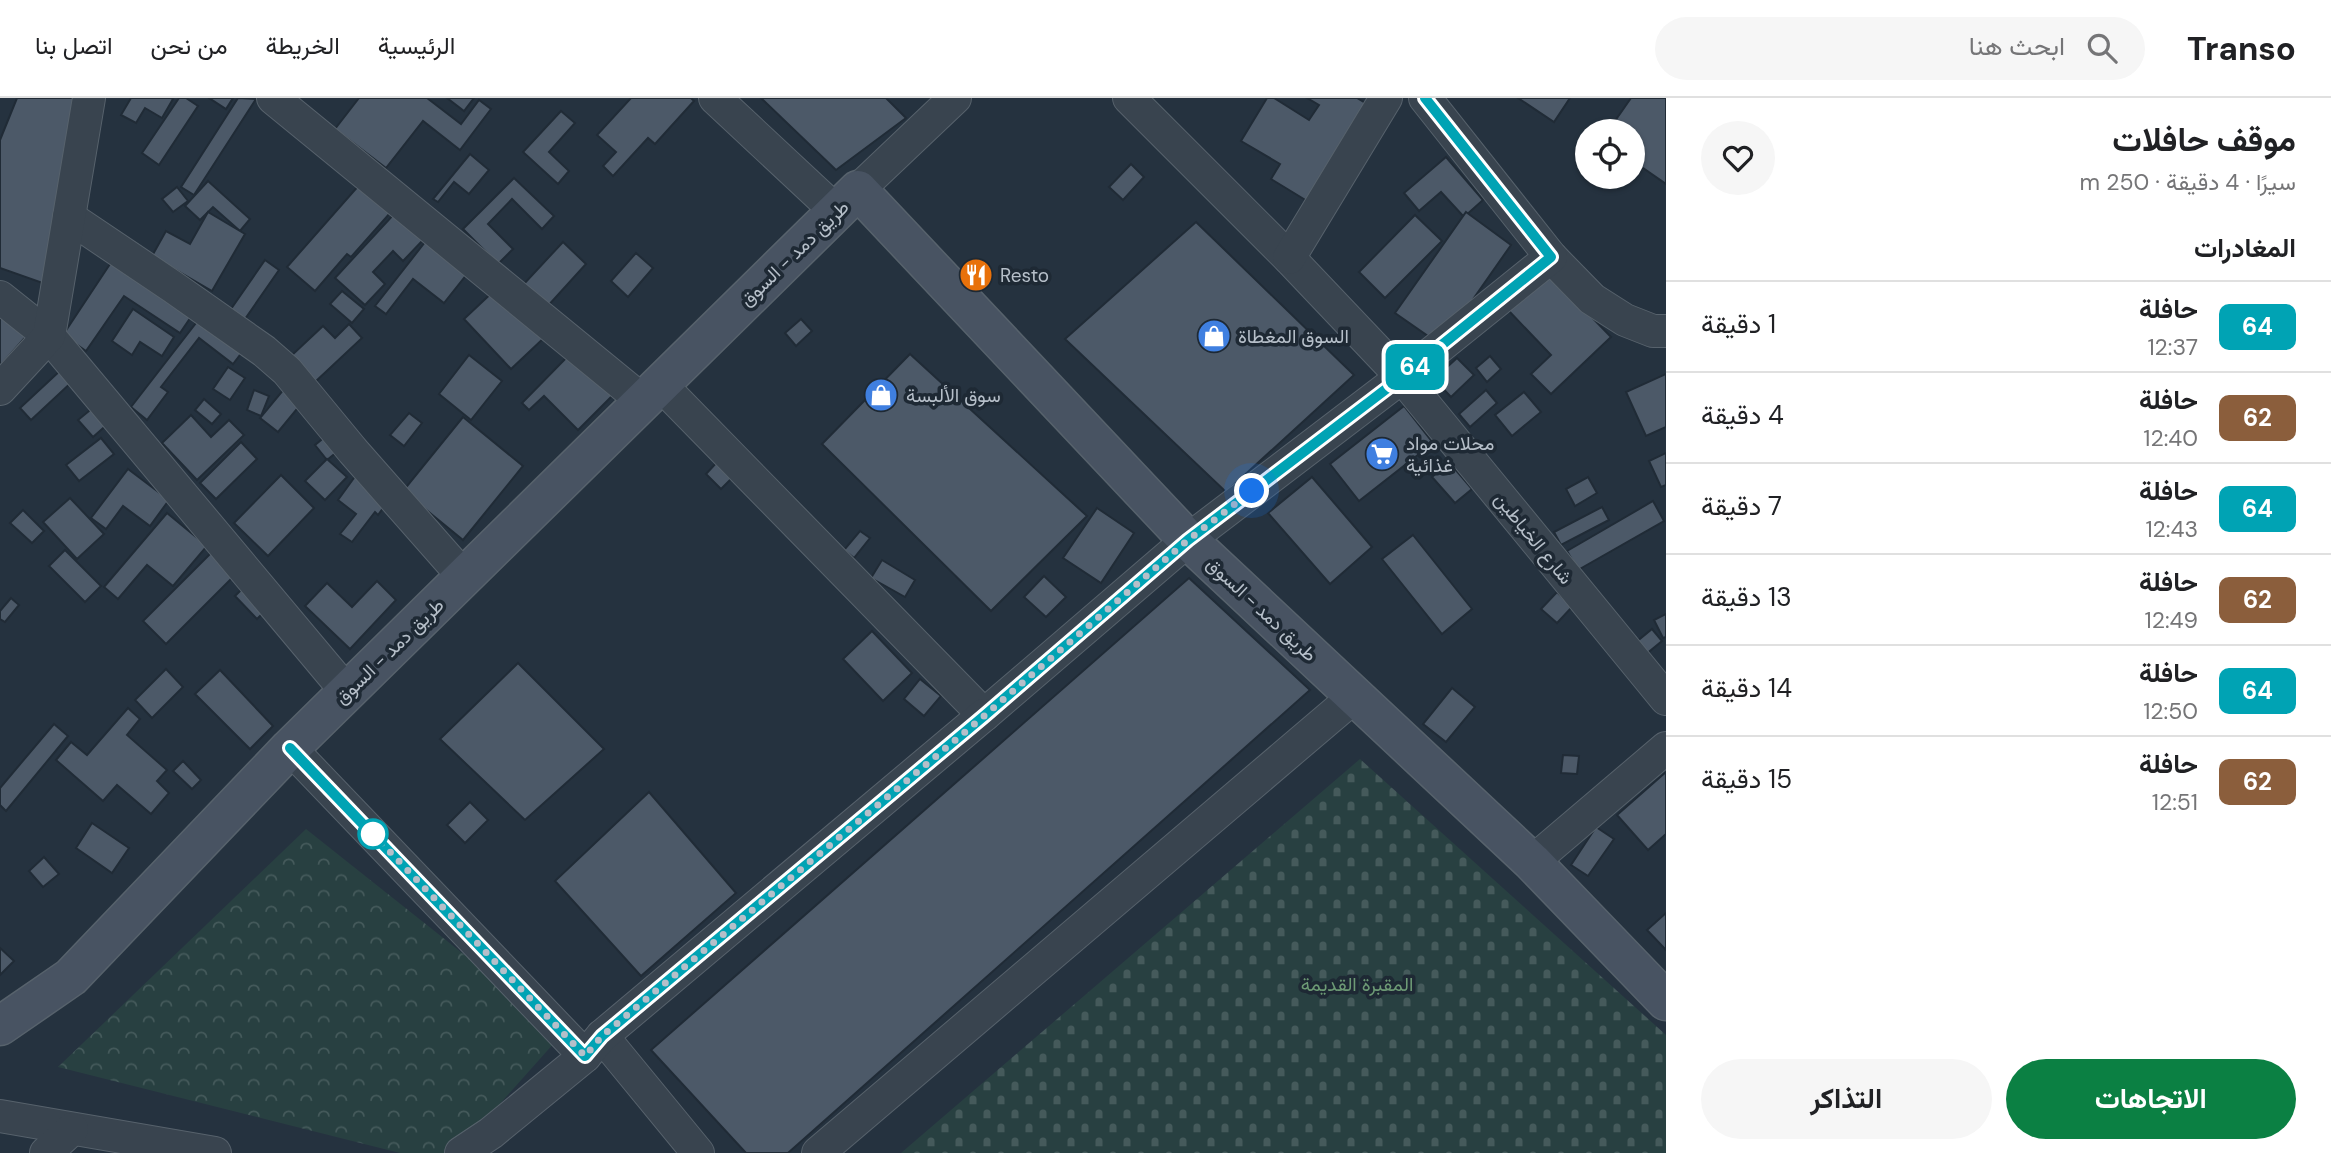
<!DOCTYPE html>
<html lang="ar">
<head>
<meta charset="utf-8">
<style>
	:root { --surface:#fff; --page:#f6f6f6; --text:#202124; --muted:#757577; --line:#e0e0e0; --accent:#0b8043 }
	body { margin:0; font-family:"DM Sans",Vazirmatn,sans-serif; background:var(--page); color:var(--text); direction:rtl; height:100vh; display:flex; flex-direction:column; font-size:26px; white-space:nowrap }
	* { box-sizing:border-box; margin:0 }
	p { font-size:23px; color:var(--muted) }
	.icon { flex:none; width:38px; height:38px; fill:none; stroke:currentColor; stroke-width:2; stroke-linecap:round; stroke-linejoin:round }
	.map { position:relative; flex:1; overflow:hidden; direction:ltr }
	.sheet { display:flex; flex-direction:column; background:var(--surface); width:665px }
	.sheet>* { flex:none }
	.badge { padding:0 14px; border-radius:10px; font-size:24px; line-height:46px }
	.buttons { position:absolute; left:1575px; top:21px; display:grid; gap:14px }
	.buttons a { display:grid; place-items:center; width:70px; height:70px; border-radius:50%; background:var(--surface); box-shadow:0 2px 5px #0004; font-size:35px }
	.you { position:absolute; width:35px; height:35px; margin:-18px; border:5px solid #fff; border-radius:50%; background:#1a73e8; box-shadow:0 0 0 10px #1a73e833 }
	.map>.badge { position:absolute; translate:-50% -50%; box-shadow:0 0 0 4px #fff }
	h2 { padding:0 35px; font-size:26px; line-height:63px }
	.round { display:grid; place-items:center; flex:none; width:74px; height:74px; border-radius:37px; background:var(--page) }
	.overview { display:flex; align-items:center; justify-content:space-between; height:119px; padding:0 35px }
	h1 { font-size:33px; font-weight:700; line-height:52px }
	.button { display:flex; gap:14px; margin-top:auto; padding:14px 35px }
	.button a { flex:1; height:80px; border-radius:42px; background:var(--accent); color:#fff; font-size:28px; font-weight:700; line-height:80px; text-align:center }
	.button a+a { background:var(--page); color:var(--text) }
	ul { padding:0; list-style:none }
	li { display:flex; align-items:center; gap:21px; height:91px; padding:0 35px; border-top:2px solid var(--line) }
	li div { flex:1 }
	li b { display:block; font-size:26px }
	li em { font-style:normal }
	li .badge { min-width:77px; font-weight:700; text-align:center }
	header { display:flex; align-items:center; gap:42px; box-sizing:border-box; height:98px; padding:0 35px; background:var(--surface); border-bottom:2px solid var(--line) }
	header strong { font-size:33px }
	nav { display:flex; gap:38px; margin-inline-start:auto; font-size:24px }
	.search { width:490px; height:63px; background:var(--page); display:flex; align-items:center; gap:18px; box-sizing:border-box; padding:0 24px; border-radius:38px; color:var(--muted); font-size:26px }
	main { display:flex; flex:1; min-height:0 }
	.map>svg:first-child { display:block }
	.cemetery { fill:url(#cemetery-stones) }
	.park { fill:url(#park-crowns) }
	.building { fill:#4c5968; stroke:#202b36; stroke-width:2 }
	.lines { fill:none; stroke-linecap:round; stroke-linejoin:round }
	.street-casing { stroke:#57626c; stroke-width:34 }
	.secondary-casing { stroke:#57626c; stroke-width:41 }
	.street { stroke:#39444f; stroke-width:32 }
	.secondary { stroke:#485362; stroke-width:38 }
	.line-casing { stroke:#fff; stroke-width:16 }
	.line { stroke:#00a3b4; stroke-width:10 }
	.walk { stroke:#b6bfc9; stroke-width:7; stroke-dasharray:0 12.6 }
	.stop-dot { fill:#fff; stroke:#00a3b4; stroke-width:3.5 }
	.labels { text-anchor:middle; stroke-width:7; stroke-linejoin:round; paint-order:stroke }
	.street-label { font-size:19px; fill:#b6bfc9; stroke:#1e2934 }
	.poi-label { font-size:19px; fill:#b6bfc9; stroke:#1e2934; text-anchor:start }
	.park-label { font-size:19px; fill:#6d9a75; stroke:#1e2934 }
</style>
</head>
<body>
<header>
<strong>Transo</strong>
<div class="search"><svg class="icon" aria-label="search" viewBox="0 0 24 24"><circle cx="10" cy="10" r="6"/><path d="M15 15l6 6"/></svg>ابحث هنا</div>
<nav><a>الرئيسية</a><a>الخريطة</a><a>من نحن</a><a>اتصل بنا</a></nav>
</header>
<main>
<section class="sheet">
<div class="overview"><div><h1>موقف حافلات</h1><p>سيرًا · 4 دقيقة · 250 m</p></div><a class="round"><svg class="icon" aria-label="heart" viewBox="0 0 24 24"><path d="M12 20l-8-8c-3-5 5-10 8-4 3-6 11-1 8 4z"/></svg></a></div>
<h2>المغادرات</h2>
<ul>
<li><span class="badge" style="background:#00a3b4;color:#fff">64</span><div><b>حافلة</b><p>12:37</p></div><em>1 دقيقة</em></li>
<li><span class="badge" style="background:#8b5e3c;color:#fff">62</span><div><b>حافلة</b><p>12:40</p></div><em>4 دقيقة</em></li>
<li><span class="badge" style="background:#00a3b4;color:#fff">64</span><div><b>حافلة</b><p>12:43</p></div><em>7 دقيقة</em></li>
<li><span class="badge" style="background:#8b5e3c;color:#fff">62</span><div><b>حافلة</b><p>12:49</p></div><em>13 دقيقة</em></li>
<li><span class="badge" style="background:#00a3b4;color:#fff">64</span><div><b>حافلة</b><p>12:50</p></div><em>14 دقيقة</em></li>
<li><span class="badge" style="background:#8b5e3c;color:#fff">62</span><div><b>حافلة</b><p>12:51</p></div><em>15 دقيقة</em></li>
</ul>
<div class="button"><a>الاتجاهات</a><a>التذاكر</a></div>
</section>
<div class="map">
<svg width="1666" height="1055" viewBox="0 0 1666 1055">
	<defs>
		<pattern id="cemetery-stones" width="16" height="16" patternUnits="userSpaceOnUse" patternTransform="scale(1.75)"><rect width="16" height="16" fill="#284041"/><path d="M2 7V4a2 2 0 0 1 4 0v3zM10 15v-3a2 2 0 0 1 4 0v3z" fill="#455a5b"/></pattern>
		<pattern id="park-crowns" width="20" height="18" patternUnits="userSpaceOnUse" patternTransform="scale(1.75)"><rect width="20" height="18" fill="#284041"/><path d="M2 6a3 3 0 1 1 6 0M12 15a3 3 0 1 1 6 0" fill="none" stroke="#455a5b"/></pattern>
	</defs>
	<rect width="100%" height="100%" fill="#25323f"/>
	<path class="cemetery" d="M 1360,661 L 1666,937 L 1666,1055 L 901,1055 Z"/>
	<path class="park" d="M 306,731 L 563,935 L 456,1055 L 400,1055 L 58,969 Z"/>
	<g class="building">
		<path d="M 17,0 L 77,0 L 51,188 L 0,170 L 0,42 Z"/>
		<path d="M 131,0 L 171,0 L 173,1 L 162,20 L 145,10 L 136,25 L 121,17 Z"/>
		<path d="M 179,0 L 186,0 L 198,8 L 159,67 L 142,55 Z"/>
		<path d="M 209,0 L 233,0 L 226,11 Z"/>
		<path d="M 238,0 L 256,1 L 194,97 L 181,89 Z"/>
		<path d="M 359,0 L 427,0 L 461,26 L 479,2 L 491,11 L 460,52 L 423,23 L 386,70 L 335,31 Z"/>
		<path d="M 447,0 L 474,0 L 464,13 Z"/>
		<path d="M 631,0 L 691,0 L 694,3 L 655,46 L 648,40 L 613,78 L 603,68 L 616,54 L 597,37 Z"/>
		<path d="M 761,0 L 886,0 L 906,20 L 836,72 Z"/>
		<path d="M 1267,0 L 1274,0 L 1309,22 L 1319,7 L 1307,0 L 1357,0 L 1372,9 L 1312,106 L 1271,81 L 1280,66 L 1241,43 Z"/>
		<path d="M 1518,0 L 1570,0 L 1554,24 Z"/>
		<path d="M 1631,0 L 1666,0 L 1666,86 L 1633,63 L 1633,33 L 1608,33 Z"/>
		<path d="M 561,13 L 575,25 L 549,54 L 569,73 L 558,86 L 523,54 Z"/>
		<path d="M 470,56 L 489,72 L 469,96 L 454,84 L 438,104 L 433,101 Z"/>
		<path d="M 1446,59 L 1483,102 L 1464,119 L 1441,94 L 1419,113 L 1404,95 Z"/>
		<path d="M 1131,66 L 1144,79 L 1123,102 L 1109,89 Z"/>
		<path d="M 514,80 L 554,118 L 542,131 L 512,101 L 488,126 L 513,151 L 498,166 L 463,131 Z"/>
		<path d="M 208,83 L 250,121 L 240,133 L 213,109 L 200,122 L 185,108 Z"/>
		<path d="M 360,86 L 391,114 L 351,159 L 347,156 L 315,193 L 287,169 Z"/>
		<path d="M 177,89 L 188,103 L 173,114 L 162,101 Z"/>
		<path d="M 208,114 L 245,136 L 212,193 L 152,158 L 166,133 L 190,146 Z"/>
		<path d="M 1466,114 L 1511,147 L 1441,247 L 1395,215 Z"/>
		<path d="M 395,115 L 424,141 L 403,163 L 393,153 L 373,174 L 385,186 L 365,207 L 335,180 Z"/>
		<path d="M 1415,117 L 1442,143 L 1385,200 L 1359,174 Z"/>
		<path d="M 1196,124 L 1354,277 L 1226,394 L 1065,241 Z"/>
		<path d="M 429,139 L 471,171 L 444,205 L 413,181 L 386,216 L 375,208 Z"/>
		<path d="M 563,144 L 586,166 L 546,210 L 522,188 Z"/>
		<path d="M 636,155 L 653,170 L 628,199 L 611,183 Z"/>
		<path d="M 116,157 L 197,210 L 180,235 L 124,198 L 86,253 L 63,237 Z"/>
		<path d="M 265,162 L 279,172 L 245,221 L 231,211 Z"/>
		<path d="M 1548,174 L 1611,239 L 1551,296 L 1531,276 L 1551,257 L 1508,212 Z"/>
		<path d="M 498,189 L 546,238 L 511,271 L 464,221 Z"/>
		<path d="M 342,193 L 364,211 L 352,225 L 330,206 Z"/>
		<path d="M 0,206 L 30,234 L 0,268 Z"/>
		<path d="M 133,211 L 174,239 L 162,258 L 140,244 L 132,257 L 112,243 Z"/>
		<path d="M 203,216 L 246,249 L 233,266 L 199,240 L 161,289 L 168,294 L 147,322 L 131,309 Z"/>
		<path d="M 801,221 L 812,233 L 796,248 L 785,235 Z"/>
		<path d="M 349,226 L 362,240 L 315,284 L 291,258 L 323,228 L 335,240 Z"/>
		<path d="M 571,255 L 613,297 L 578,332 L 544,298 L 529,312 L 522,305 Z"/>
		<path d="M 910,256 L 1087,418 L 991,513 L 822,346 Z"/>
		<path d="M 469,257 L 502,283 L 471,322 L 439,296 Z"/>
		<path d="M 1490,258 L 1501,271 L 1487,284 L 1476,270 Z"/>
		<path d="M 1457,260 L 1474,277 L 1451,299 L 1434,281 Z"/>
		<path d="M 228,269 L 245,280 L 230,302 L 213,291 Z"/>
		<path d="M 63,270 L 74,282 L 31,322 L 20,310 Z"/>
		<path d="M 1666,276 L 1666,329 L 1646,338 L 1626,294 Z"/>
		<path d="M 289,285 L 306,300 L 278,334 L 260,320 Z"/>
		<path d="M 254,292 L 269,298 L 261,318 L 247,312 Z"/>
		<path d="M 1486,292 L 1497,305 L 1470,329 L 1459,316 Z"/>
		<path d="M 1524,294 L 1541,314 L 1512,338 L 1495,317 Z"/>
		<path d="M 204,301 L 221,316 L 212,326 L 195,312 Z"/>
		<path d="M 95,308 L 110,324 L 93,339 L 78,322 Z"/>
		<path d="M 1404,308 L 1433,345 L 1359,403 L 1330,366 Z"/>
		<path d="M 409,315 L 422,325 L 404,348 L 390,337 Z"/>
		<path d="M 191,317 L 211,339 L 229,322 L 244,337 L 197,382 L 162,345 Z"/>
		<path d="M 463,319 L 523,368 L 463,442 L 403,393 Z"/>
		<path d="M 331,334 L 343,349 L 327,362 L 315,347 Z"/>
		<path d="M 101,340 L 114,356 L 79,383 L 66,367 Z"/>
		<path d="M 241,344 L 257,361 L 216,401 L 200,385 Z"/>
		<path d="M 1666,355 L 1666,387 L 1661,389 L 1649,363 Z"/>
		<path d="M 327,361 L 347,379 L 325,402 L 305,383 Z"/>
		<path d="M 718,363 L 734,378 L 721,391 L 706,376 Z"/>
		<path d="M 1449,364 L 1472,391 L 1455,405 L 1432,379 Z"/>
		<path d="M 128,371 L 169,402 L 150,428 L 123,408 L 106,431 L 91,420 Z"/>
		<path d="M 359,373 L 392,398 L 378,417 L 375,414 L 352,444 L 340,436 L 356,416 L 338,402 Z"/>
		<path d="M 281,377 L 314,410 L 268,458 L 234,425 Z"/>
		<path d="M 1312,379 L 1372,449 L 1330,486 L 1268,415 Z"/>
		<path d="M 1588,379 L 1597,395 L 1575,408 L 1566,391 Z"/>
		<path d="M 70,400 L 104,436 L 77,461 L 43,424 Z"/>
		<path d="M 1653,403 L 1664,423 L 1578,472 L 1567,453 Z"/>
		<path d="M 1602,409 L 1609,422 L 1561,447 L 1554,434 Z"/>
		<path d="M 1097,410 L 1134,435 L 1101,485 L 1063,460 Z"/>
		<path d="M 23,412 L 44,433 L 32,445 L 10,425 Z"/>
		<path d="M 167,415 L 207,448 L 173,488 L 147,467 L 118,501 L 104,489 Z"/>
		<path d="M 860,433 L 870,440 L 854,460 L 844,452 Z"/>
		<path d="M 1413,437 L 1472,511 L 1442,536 L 1382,461 Z"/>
		<path d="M 65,452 L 101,488 L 85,504 L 49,468 Z"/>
		<path d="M 211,455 L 234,478 L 166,546 L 143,523 Z"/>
		<path d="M 882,462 L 915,482 L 905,499 L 871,480 Z"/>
		<path d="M 1044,478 L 1066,499 L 1046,519 L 1024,499 Z"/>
		<path d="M 1189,480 L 1310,592 L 788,1055 L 746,1055 L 651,952 Z"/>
		<path d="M 250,483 L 272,506 L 257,521 L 235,498 Z"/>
		<path d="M 377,483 L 396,502 L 350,551 L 305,508 L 327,485 L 352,509 Z"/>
		<path d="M 1557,494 L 1572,509 L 1557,525 L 1541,511 Z"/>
		<path d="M 11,500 L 19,507 L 5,524 L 0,521 L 0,513 Z"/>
		<path d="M 1666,516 L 1666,539 L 1663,540 L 1654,522 Z"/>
		<path d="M 1652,531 L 1662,543 L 1645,557 L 1635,545 Z"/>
		<path d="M 872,533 L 912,575 L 883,603 L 843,561 Z"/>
		<path d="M 518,565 L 604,651 L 525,722 L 440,641 Z"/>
		<path d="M 166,571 L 183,589 L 152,620 L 135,602 Z"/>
		<path d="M 220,572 L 273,628 L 250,651 L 195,596 Z"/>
		<path d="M 920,581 L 941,598 L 924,618 L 904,601 Z"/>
		<path d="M 1452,590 L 1475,609 L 1446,644 L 1423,626 Z"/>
		<path d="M 128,610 L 140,621 L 127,637 L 167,672 L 157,683 L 169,695 L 151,716 L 117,687 L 103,703 L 56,662 L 71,644 L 87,657 Z"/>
		<path d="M 54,626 L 68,638 L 6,713 L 0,707 L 0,690 Z"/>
		<path d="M 1563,657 L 1579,658 L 1577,676 L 1561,675 Z"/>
		<path d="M 183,663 L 201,682 L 192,691 L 173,673 Z"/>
		<path d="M 1666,674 L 1666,736 L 1648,752 L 1617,717 Z"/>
		<path d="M 649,694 L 736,795 L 641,878 L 555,783 Z"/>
		<path d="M 470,704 L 488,722 L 465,745 L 447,727 Z"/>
		<path d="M 92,725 L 129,750 L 112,775 L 76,750 Z"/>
		<path d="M 1596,729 L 1614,741 L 1588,778 L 1571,767 Z"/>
		<path d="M 44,759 L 59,776 L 43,789 L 29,773 Z"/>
		<path d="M 1666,815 L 1666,852 L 1647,832 Z"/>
		<path d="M 0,850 L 14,863 L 0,877 Z"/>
	</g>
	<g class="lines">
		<defs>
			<g id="street">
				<path d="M 273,0 L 643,303"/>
				<path d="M 715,0 L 836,113"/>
				<path d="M 1129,0 L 1289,160 L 1402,279 L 1666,601"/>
				<path d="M 1425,0 L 1551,159 L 1592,201 L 1625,222 L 1653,233 L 1666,233"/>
				<path d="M 858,92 L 955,0"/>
				<path d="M 69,119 L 173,189 L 264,253 L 287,273 L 353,353 L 464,479"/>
				<path d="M 1289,160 L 1386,0"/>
				<path d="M 0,199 L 49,238 L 347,594"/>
				<path d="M 660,286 L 984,617 L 1188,442 L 1402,279 L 1551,159"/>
				<path d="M 0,291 L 49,238 L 89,0"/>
				<path d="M 290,650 L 585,958"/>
				<path d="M 1532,764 L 1666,650"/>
				<path d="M 602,938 L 698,1055"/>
				<path d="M 0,1018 L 215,1055"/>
				<path d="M 46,1055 L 72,1031"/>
				<path d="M 461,1055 L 491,1035 L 585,958 L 602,938 L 984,617"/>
				<path d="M 818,1055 L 1355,598"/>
			</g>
			<path id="secondary" d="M 0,928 L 71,879 L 290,650 L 858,92 L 1188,442 L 1532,764 L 1666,903"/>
		</defs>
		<use href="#street" class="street-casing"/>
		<use href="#secondary" class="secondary-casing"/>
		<use href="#street" class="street"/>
		<use href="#secondary" class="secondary"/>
	</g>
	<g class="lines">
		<defs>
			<path id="line" d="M 290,650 L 585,958 L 602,938 L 984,618 L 1188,442 L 1402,279 L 1551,159 L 1425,0"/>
		</defs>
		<use href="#line" class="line-casing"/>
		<use href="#line" class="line"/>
		<path class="walk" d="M 373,736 L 585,958 L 602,938 L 984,618 L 1188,442 L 1252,393"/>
	</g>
	<defs>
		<symbol id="restaurant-disc" viewBox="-11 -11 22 22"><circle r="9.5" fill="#e8710a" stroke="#1e2934"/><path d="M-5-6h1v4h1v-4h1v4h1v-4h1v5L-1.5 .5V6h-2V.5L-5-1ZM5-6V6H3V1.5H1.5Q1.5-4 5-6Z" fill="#fff"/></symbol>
		<symbol id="shop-disc" viewBox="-11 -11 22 22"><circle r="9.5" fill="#3f7fe0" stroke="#1e2934"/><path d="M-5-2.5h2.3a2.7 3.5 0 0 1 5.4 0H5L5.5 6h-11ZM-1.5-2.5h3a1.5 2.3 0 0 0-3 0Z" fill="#fff"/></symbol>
		<symbol id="supermarket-disc" viewBox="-11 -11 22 22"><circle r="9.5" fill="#3f7fe0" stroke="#1e2934"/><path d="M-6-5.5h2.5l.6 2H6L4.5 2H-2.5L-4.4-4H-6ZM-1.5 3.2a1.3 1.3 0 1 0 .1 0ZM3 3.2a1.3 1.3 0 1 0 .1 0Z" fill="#fff"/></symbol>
	</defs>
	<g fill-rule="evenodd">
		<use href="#restaurant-disc" x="957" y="158" width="38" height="38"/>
		<use href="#shop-disc" x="1195" y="219" width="38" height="38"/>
		<use href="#shop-disc" x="862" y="278" width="38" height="38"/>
		<use href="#supermarket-disc" x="1363" y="337" width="38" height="38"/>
	</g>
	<circle class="stop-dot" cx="373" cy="736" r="14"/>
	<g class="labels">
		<g class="street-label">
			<text transform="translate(794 155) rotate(-44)" y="7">طريق دمد - السوق</text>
			<text transform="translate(1534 440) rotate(51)" y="7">شارع الخياطين</text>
			<text transform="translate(1262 511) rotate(43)" y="7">طريق دمد - السوق</text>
			<text transform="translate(389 553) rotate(-44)" y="7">طريق دمد - السوق</text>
		</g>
		<g class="poi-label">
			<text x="1000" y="184">Resto</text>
			<text x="1238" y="245">السوق المغطاة</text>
			<text x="906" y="304">سوق الألبسة</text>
			<text x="1406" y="352">محلات مواد<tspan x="1406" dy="22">غذائية</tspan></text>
		</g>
		<g class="park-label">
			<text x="1357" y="893">المقبرة القديمة</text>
		</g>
	</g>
</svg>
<div class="buttons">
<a><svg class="icon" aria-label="locate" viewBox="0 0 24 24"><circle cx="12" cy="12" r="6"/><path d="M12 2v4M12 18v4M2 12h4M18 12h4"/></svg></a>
</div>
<div class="you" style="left:1252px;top:393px"></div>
<b class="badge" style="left:1415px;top:269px;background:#00a3b4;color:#fff">64</b>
</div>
</main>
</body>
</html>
